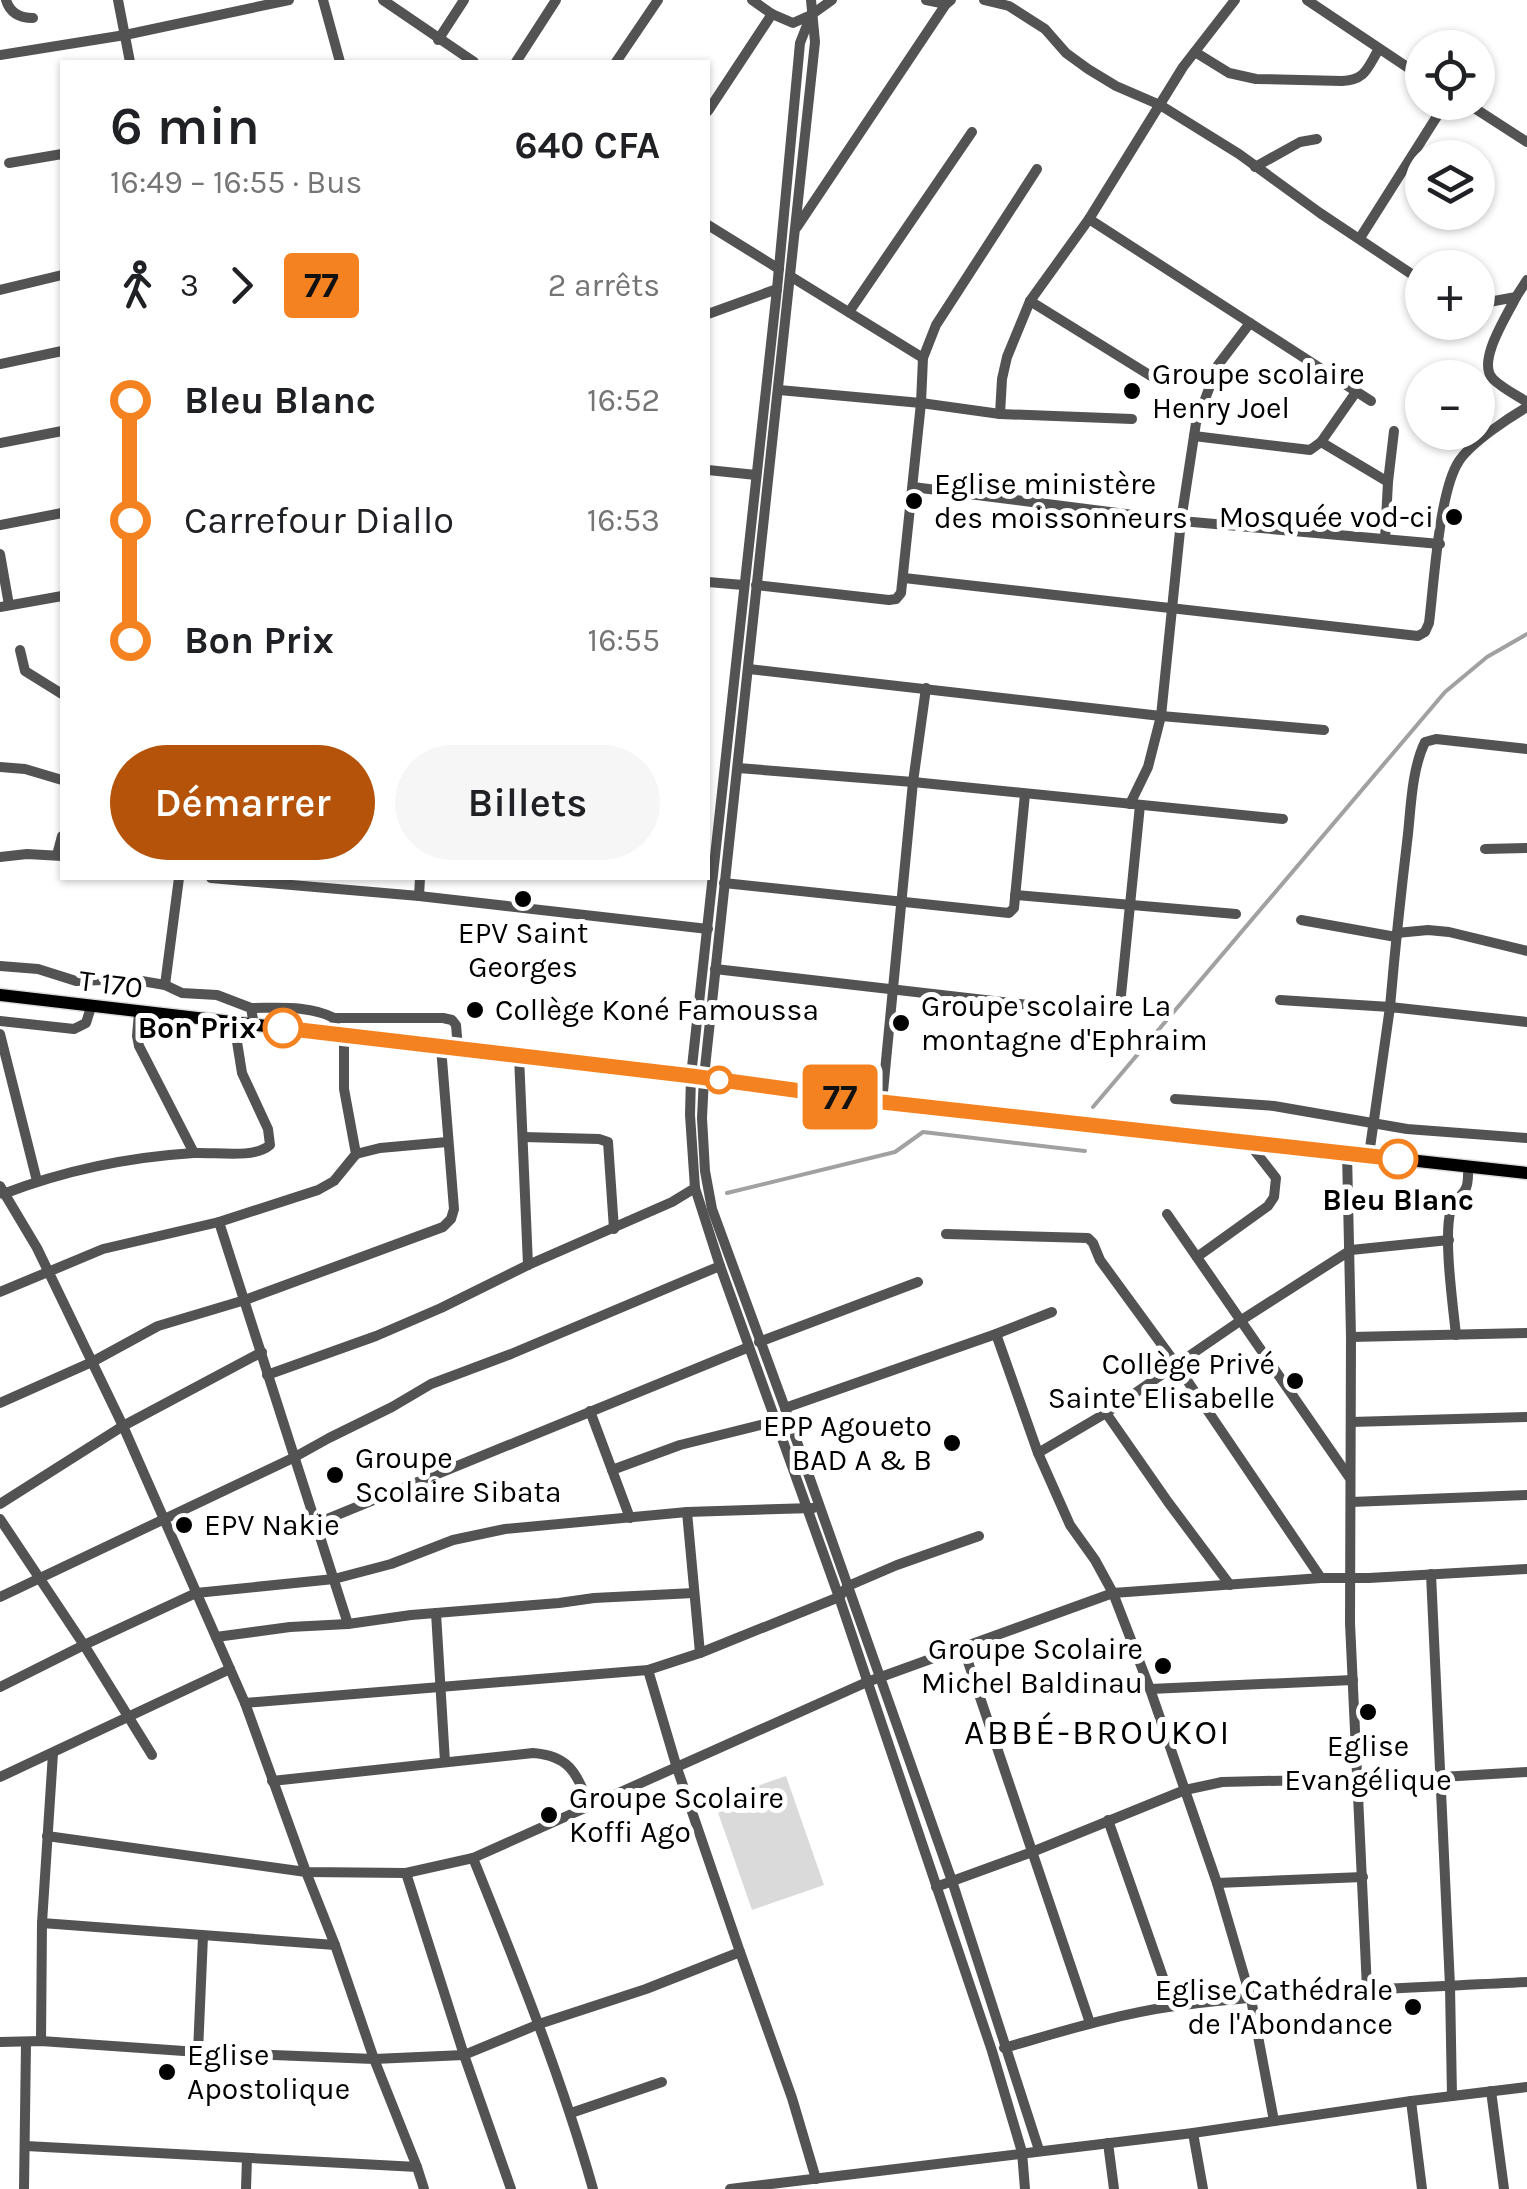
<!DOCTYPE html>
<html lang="fr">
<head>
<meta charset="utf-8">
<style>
	:root { --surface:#fff; --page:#f6f6f6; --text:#202124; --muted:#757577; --accent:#b45309 }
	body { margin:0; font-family:Karla,sans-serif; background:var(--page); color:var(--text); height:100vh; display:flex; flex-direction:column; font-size:38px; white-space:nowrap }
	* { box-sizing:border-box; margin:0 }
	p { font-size:32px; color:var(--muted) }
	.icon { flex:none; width:55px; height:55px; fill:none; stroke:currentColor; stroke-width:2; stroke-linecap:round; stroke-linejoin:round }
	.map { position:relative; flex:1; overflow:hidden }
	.panel { position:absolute; left:60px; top:60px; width:650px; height:820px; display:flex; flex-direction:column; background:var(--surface); border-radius:0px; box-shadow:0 2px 8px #0004 }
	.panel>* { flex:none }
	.badge { padding:0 20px; border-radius:8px; font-size:35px; line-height:65px }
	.controls { position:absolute; left:1405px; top:30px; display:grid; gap:20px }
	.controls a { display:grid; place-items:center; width:90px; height:90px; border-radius:50%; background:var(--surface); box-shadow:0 2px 8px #0004; font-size:50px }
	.map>.badge { position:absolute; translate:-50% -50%; box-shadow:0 0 0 5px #fff }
	.legs { display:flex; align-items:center; gap:15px; height:110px; padding:0 50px; font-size:32px }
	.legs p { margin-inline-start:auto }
	.summary { display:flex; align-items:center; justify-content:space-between; height:170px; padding:0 50px }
	h1 { font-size:55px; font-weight:600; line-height:75px }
	.cta { display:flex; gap:20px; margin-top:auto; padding:20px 50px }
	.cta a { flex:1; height:115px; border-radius:60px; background:var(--accent); color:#fff; font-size:40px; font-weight:600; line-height:115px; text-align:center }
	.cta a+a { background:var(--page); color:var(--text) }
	ul { padding:0 50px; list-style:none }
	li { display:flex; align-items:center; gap:35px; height:120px; font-size:38px }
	li i { display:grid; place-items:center; width:15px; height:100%; margin:0 12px; background:currentColor }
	li i::after { content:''; width:25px; height:25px; margin:-12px; border:8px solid; border-radius:50%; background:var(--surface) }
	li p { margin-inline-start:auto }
	li:first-child i { background:linear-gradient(#0000 50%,currentColor 0) }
	li:last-child i { background:linear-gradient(currentColor 50%,#0000 0) }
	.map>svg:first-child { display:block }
	.green { fill:#dadada }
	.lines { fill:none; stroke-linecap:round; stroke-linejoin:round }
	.stream { stroke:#a1a1a1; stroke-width:4 }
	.major-casing { stroke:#dbdbdb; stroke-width:15 }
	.minor { stroke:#535353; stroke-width:10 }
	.major { stroke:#000; stroke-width:12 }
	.line-1-casing { stroke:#fff; stroke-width:22 }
	.line-1 { stroke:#f58220; stroke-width:15 }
	.poi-dot { fill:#000; stroke:#fff; stroke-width:4 }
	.stop-1-dot { fill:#fff; stroke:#f58220; stroke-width:5 }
	.labels { text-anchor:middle; stroke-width:10; stroke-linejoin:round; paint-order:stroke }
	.poi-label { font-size:30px; fill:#000; stroke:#fff; text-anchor:start }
	.street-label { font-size:30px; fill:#000; stroke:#fff }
	.stop-label { font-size:30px; font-weight:bold; fill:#000; stroke:#fff; text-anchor:end }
	.quarter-label { font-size:35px; letter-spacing:2.5px; fill:#000; stroke:#fff }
</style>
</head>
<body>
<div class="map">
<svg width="1527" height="2189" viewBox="0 0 1527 2189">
	<rect width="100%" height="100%" fill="#fff"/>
	<path class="green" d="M 786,1776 L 824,1885 L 752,1910 L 714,1801 Z"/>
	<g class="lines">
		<g class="stream">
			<path d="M 1093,1107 L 1445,692 L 1487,657 L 1527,634"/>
			<path d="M 727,1193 L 895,1152 L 923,1132 L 1085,1151"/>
		</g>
		<defs>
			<path id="major" d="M 0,995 L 704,1077 L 882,1102 L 1527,1173"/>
		</defs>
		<use href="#major" class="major-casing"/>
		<g class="minor">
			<path d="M 6,0 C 10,13 20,18 33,18"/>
			<path d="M 118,0 L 130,62"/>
			<path d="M 323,0 L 340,62"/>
			<path d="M 383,0 L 474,62"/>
			<path d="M 752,0 L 772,14 L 793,23 L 811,15 L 832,0"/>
			<path d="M 811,0 L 815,42 L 704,1077 L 702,1118 L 705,1171 L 712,1209 L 785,1408 L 952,1881 L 1039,2150"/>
			<path d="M 926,0 L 946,4"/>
			<path d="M 984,0 L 1009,6 L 1045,29 L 1066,53 L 1088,69 L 1116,86 L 1160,105 L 1239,154 L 1320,213 L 1422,281"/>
			<path d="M 1307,0 L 1422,77"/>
			<path d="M 811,15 L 800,43 L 777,289 L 691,1076 L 690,1115 L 695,1188 L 720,1266 L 839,1597 L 992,2051 L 1022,2152 L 1025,2189"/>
			<path d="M 438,40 L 464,0"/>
			<path d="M 1195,52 L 1229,73 L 1256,79 L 1342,81 C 1366,80 1367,68 1379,49"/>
			<path d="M 0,55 L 125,35 L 289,0"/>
			<path d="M 516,62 L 556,0"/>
			<path d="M 616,62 L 658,0"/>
			<path d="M 1465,102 L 1527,142"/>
			<path d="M 708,111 L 772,14"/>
			<path d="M 9,163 L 62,154"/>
			<path d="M 1255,167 L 1300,142 L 1317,139"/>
			<path d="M 1089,219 L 1371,401"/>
			<path d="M 708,225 L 779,269"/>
			<path d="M 797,227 L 946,4 L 951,0"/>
			<path d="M 1360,238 L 1446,102"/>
			<path d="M 790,276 L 923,358"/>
			<path d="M 0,290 L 62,275"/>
			<path d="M 1516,297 C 1507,316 1476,362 1493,379 C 1502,388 1516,395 1527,402"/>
			<path d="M 1030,301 L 1151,376"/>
			<path d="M 1478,304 L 1516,297 L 1527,280"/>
			<path d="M 849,312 L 972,132"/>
			<path d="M 708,314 L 777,289"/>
			<path d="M 0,364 L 62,351"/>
			<path d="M 779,390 L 921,403 L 1000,414 L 1132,419"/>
			<path d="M 1356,392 L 1321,442 L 1388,482 L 1385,539"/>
			<path d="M 1000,414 L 1002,379 L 1007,357 L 1030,301 L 1089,219 L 1183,67 L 1235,0"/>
			<path d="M 1194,436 L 1310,450 L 1321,442"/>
			<path d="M 0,443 L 62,431"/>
			<path d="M 708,470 L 756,475"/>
			<path d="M 1388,482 L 1394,431"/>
			<path d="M 913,487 L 1181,521 L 1440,544"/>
			<path d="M 0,525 L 62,513"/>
			<path d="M 0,554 L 9,605"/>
			<path d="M 904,578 L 1418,636 L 1425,632 L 1429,623 C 1434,584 1439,491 1459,461 C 1471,443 1508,418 1527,407"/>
			<path d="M 708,582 L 743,585"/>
			<path d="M 756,585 L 889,600 L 896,599 L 901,593 L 921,403 L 923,358 L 936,325 L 1037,169"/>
			<path d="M 0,607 L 62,596"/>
			<path d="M 20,650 L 25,671 L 62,694"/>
			<path d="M 749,669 L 1161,716 L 1324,730"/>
			<path d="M 0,767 L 25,769 L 62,780"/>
			<path d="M 738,768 L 913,782 L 1283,819"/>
			<path d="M 1130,804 L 1148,767 L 1161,716 L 1181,521 L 1196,423 L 1218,365 L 1250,323"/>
			<path d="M 1485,849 L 1527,848"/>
			<path d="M 57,855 L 62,836"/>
			<path d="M 0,857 L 27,854 L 62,856"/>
			<path d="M 211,878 L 419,896 L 708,929"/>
			<path d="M 724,883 L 1009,913 L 1014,908 L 1025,794"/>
			<path d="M 1015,895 L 1236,914"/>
			<path d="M 419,896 L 420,878"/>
			<path d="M 1301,920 L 1396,937"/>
			<path d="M 1397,933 L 1428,930 L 1449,932 L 1527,951"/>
			<path d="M 0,966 L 38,969 L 76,981 L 130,979 L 165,985 L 179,878"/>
			<path d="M 715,969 L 1107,1014 L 1116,1011 L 1120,1005 L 1140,805"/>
			<path d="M 165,985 L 182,993 L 217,995 L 251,1008 L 254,1025"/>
			<path d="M 1280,1000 L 1390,1007 C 1395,949 1401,892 1408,834 C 1411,805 1412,769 1425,742 L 1436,739 L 1527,749"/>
			<path d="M 251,1008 C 279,1008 309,1005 334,1018 L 336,1035"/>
			<path d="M 139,1013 L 137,1036 L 139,1046 L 194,1153"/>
			<path d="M 334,1018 L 443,1018 L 452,1020 L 456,1025 L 458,1048"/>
			<path d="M 0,1021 L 74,1029 L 86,1023 L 91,1007"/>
			<path d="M 0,1034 L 37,1181"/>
			<path d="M 519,1056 L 528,1265"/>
			<path d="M 1175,1099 L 1274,1106 L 1407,1129 L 1527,1138"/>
			<path d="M 882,1102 L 913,782 L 926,688"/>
			<path d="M 523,1137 L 599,1139 L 608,1142 L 614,1229"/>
			<path d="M 1347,1152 L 1351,1337 L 1350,1623 L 1367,1989"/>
			<path d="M 356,1154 L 380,1148 L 447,1142"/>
			<path d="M 1369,1155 L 1390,1007 L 1527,1022"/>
			<path d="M 0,1186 L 37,1248 L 123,1426 L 245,1703 L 306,1872 L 335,1945 L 374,2059 L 417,2167 L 424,2189"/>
			<path d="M 3,1194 C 63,1171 129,1157 194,1153 C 216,1152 254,1159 270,1145 L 268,1129 L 242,1073 L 234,1023"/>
			<path d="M 1167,1214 L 1349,1477"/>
			<path d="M 219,1222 L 348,1624"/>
			<path d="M 946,1234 L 1088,1238 L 1093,1243 L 1100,1260 L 1176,1364 L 1321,1578"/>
			<path d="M 1197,1257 L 1268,1206 L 1274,1197 L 1276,1178 L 1247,1141"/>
			<path d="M 0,1292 L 103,1249 L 219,1222 L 318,1190 L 334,1181 L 356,1154 L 344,1089 L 344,1036"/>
			<path d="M 996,1334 L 1038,1453 L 1070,1525 L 1095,1560 L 1113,1593 L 1150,1689 L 1217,1883 L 1251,1999 L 1274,2121"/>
			<path d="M 1456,1335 C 1453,1306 1443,1235 1451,1209 C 1453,1201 1461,1197 1465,1190 C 1469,1184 1468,1174 1468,1167"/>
			<path d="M 1351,1337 L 1527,1333"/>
			<path d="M 759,1342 L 918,1282"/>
			<path d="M 267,1375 L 376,1336 L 441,1308 L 528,1265 L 672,1202 L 695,1188"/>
			<path d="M 0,1403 L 92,1362 L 158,1326 L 245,1300 L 443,1227 L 451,1219 L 454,1209 L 441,1047"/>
			<path d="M 785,1408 L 996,1334 L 1052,1312"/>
			<path d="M 590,1411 L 630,1518"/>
			<path d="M 1106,1413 L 1168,1502 L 1230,1585"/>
			<path d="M 1351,1422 L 1527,1417"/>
			<path d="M 1038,1453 L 1106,1413 L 1240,1321 L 1351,1250 L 1449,1240"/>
			<path d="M 612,1470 L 680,1445 L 777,1421"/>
			<path d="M 1351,1502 L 1527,1495"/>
			<path d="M 0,1504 L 123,1426 L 262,1352"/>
			<path d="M 687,1512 L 700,1653"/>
			<path d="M 0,1519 L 84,1645 L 152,1755"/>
			<path d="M 315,1524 L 749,1347"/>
			<path d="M 1431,1574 L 1450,1986 L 1452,2096"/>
			<path d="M 0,1597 L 293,1458 L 329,1438 L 392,1407 L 431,1384 L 511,1354 L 720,1266"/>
			<path d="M 436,1613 L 445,1762"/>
			<path d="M 216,1637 L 290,1627 L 348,1624 L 411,1615 L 559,1603 L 594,1598 L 694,1593"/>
			<path d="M 963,1647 L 1090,2023"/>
			<path d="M 0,1687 L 84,1645 L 196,1593 L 334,1579 L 391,1564 L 453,1540 L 505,1529 L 687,1512 L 813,1508"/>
			<path d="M 1150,1689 L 1353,1680"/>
			<path d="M 245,1703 L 648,1670 L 700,1653 L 839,1597 L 848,1586 L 897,1565 L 979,1536"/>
			<path d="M 0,1777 L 230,1669"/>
			<path d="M 272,1781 L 533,1753 C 571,1756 576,1774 590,1806"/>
			<path d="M 1108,1820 L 1173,2006"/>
			<path d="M 47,1836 L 306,1872 L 406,1873 L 473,1858 L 867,1682 L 1113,1593 L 1321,1578 L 1369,1578 L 1527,1569"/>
			<path d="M 473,1858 C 517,1967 561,2076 593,2189"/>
			<path d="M 406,1873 L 464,2055 L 511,2189"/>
			<path d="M 1217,1883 L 1363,1877"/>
			<path d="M 936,1887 L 1032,1852 L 1185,1790 L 1222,1782 L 1441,1777 L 1527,1772"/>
			<path d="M 42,1923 L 335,1945"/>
			<path d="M 740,1952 L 792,2098 L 816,2179"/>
			<path d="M 41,2041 L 42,1923 L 53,1753"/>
			<path d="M 0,2042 L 41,2041 L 198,2052 L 374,2059 L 464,2055 L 539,2024 L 646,1989 L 740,1952 L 677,1768 L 648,1670"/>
			<path d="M 1004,2048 C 1060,2032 1117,2014 1175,2006 C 1292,1991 1410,1988 1527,1982"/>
			<path d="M 198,2052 L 203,1936"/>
			<path d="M 1491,2091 L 1504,2189"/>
			<path d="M 1411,2101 L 1422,2189"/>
			<path d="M 571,2113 L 662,2082"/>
			<path d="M 1193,2133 L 1203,2189"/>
			<path d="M 1108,2143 L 1114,2189"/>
			<path d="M 26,2146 L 417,2167"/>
			<path d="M 24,2189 L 26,2043"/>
			<path d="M 246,2189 L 247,2158"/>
			<path d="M 730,2189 L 1193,2133 L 1411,2101 L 1527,2087"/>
		</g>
		<use href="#major" class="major"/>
	</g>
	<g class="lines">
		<defs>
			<path id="line-1" d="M 283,1028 L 692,1076 L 882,1102 L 1398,1159"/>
		</defs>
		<use href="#line-1" class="line-1-casing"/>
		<use href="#line-1" class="line-1"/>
	</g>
	<g class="poi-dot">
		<circle cx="1132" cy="391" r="10"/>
		<circle cx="914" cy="501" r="10"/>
		<circle cx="1454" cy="517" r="10"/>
		<circle cx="523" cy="899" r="10"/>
		<circle cx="475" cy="1010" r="10"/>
		<circle cx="901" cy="1023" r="10"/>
		<circle cx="1295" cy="1381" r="10"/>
		<circle cx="952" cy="1443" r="10"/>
		<circle cx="335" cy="1475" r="10"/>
		<circle cx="184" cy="1525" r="10"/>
		<circle cx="1163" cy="1666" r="10"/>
		<circle cx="1368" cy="1712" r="10"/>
		<circle cx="549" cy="1815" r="10"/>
		<circle cx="1413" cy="2007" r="10"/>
		<circle cx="167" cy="2072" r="10"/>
	</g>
	<g class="stop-1-dot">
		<circle cx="283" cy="1028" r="18"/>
		<circle cx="719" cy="1080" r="12"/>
		<circle cx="1398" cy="1159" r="18"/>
	</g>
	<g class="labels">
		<g class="poi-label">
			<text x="1152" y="384">Groupe scolaire<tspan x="1152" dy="34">Henry Joel</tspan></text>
			<text x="934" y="494">Eglise ministère<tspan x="934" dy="34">des moissonneurs</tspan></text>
			<text x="1434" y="527" text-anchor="end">Mosquée vod-ci</text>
			<text x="523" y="943" text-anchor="middle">EPV Saint<tspan x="523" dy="34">Georges</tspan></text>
			<text x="921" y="1016">Groupe scolaire La<tspan x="921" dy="34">montagne d'Ephraim</tspan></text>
			<text x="495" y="1020">Collège Koné Famoussa</text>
			<text x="1275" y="1374" text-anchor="end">Collège Privé<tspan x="1275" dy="34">Sainte Elisabelle</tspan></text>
			<text x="932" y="1436" text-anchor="end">EPP Agoueto<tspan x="932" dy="34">BAD A &amp; B</tspan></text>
			<text x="355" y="1468">Groupe<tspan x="355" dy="34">Scolaire Sibata</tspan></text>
			<text x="204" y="1535">EPV Nakie</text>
			<text x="1143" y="1659" text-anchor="end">Groupe Scolaire<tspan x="1143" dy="34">Michel Baldinau</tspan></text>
			<text x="1368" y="1756" text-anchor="middle">Eglise<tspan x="1368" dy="34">Evangélique</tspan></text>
			<text x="569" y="1808">Groupe Scolaire<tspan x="569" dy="34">Koffi Ago</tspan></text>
			<text x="1393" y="2000" text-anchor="end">Eglise Cathédrale<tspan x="1393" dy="34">de l'Abondance</tspan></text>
			<text x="187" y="2065">Eglise<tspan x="187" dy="34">Apostolique</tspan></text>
		</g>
		<g class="street-label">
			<text transform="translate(111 984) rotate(7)" y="10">T 170</text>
		</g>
		<g class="stop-label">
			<text x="256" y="1038">Bon Prix</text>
			<text x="1398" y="1210" text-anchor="middle">Bleu Blanc</text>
		</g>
		<g class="quarter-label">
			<text x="1098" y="1744">ABBÉ-BROUKOI</text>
		</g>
	</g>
</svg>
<div class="controls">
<a><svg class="icon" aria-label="locate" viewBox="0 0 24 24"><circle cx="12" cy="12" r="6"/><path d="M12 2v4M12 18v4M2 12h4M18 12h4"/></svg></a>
<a><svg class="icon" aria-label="layers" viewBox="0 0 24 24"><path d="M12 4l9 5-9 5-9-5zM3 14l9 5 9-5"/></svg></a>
<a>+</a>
<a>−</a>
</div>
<b class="badge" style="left:840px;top:1097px;background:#f58220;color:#111">77</b>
<section class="panel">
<div class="summary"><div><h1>6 min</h1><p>16:49 – 16:55 · Bus</p></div><b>640 CFA</b></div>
<div class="legs"><svg class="icon" aria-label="walk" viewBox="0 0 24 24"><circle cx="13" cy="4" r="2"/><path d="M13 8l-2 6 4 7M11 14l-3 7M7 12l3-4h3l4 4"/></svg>3<svg class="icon" aria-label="forward" viewBox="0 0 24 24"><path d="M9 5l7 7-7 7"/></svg><b class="badge" style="background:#f58220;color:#111">77</b><p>2 arrêts</p></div>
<ul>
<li><i style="color:#f58220"></i><b>Bleu Blanc</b><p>16:52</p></li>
<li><i style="color:#f58220"></i><span>Carrefour Diallo</span><p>16:53</p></li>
<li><i style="color:#f58220"></i><b>Bon Prix</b><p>16:55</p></li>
</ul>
<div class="cta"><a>Démarrer</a><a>Billets</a></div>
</section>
</div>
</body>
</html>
